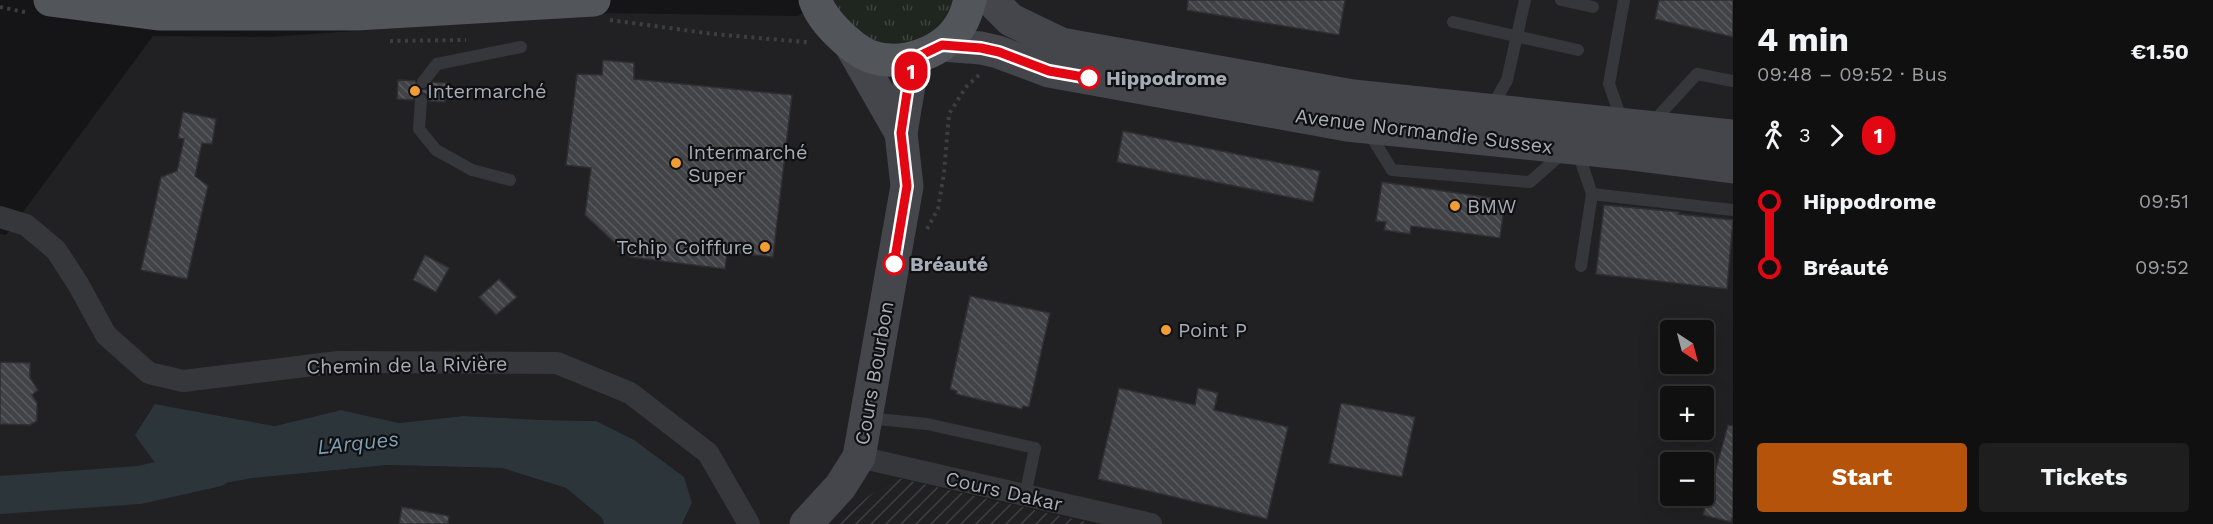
<!DOCTYPE html>
<html lang="en">
<head>
<meta charset="utf-8">
<style>
	:root { --surface:#101011; --page:#1e1e1f; --text:#f1f3f6; --muted:#9c9d9f; --line:#303031; --accent:#b45309 }
	body { margin:0; font-family:"Work Sans",sans-serif; background:var(--page); color:var(--text); height:100vh; display:flex; flex-direction:column; font-size:22px; white-space:nowrap }
	* { box-sizing:border-box; margin:0 }
	p { font-size:20px; color:var(--muted) }
	.icon { flex:none; width:33px; height:33px; fill:none; stroke:currentColor; stroke-width:2; stroke-linecap:round; stroke-linejoin:round }
	.map { position:relative; flex:1; overflow:hidden }
	.details { display:flex; flex-direction:column; background:var(--surface); width:480px }
	.details>* { flex:none }
	.badge { padding:0 12px; border-radius:20px; font-size:21px; line-height:39px }
	.needle { width:39px; rotate:144deg }
	.tools { position:absolute; left:1660px; top:320px; display:grid; gap:12px }
	.tools a { display:grid; place-items:center; width:54px; height:54px; border-radius:6px; background:var(--surface); box-shadow:0 6px 24px #0002,0 0 0 2px var(--line); font-size:30px }
	.map>.badge { position:absolute; translate:-50% -50%; box-shadow:0 0 0 3px #fff }
	.legs { display:flex; align-items:center; gap:9px; height:66px; padding:0 24px; font-size:20px }
	.legs p { margin-inline-start:auto }
	.summary { display:flex; align-items:center; justify-content:space-between; height:102px; padding:0 24px }
	h1 { font-size:33px; font-weight:700; line-height:45px }
	.button { display:flex; gap:12px; margin-top:auto; padding:12px 24px }
	.button a { flex:1; height:69px; border-radius:6px; background:var(--accent); color:#fff; font-size:24px; font-weight:700; line-height:69px; text-align:center }
	.button a+a { background:var(--page); color:var(--text) }
	ul { padding:0 24px; list-style:none }
	li { display:flex; align-items:center; gap:21px; height:66px; font-size:22px }
	li i { display:grid; place-items:center; width:9px; height:100%; margin:0 8px; background:currentColor }
	li i::after { content:''; width:15px; height:15px; margin:-8px; border:4px solid; border-radius:50%; background:var(--surface) }
	li p { margin-inline-start:auto }
	li:first-child i { background:linear-gradient(#0000 50%,currentColor 0) }
	li:last-child i { background:linear-gradient(currentColor 50%,#0000 0) }
	main { display:flex; flex:1; min-height:0 }
	.map>svg:first-child { display:block }
	.built { fill:#212124; fill-rule:evenodd }
	.industrial { fill:url(#industrial-furrows) }
	.grass { fill:url(#grass-tufts) }
	.water { fill:#2b353a }
	.lines { fill:none; stroke-linecap:round; stroke-linejoin:round }
	.river { stroke:#2b353a; stroke-width:38 }
	.building { fill:url(#building-back-hatch); stroke:#2f2f33; stroke-width:1.5 }
	.path { stroke:#3c3e42; stroke-width:4; stroke-dasharray:3 4.5; stroke-linecap:butt }
	.service { stroke:#36373b; stroke-width:12 }
	.minor { stroke:#36373b; stroke-width:22 }
	.secondary { stroke:#44464b; stroke-width:33 }
	.primary { stroke:#52555a; stroke-width:33 }
	.line-1-casing { stroke:#fff; stroke-width:14 }
	.line-1 { stroke:#e30613; stroke-width:9 }
	.stop-1-dot { fill:#fff; stroke:#e30613; stroke-width:3 }
	.poi-dot { fill:#f09d34; stroke:#101012; stroke-width:2 }
	.labels { text-anchor:middle; stroke-width:4.5; stroke-linejoin:round; paint-order:stroke }
	.stop-label { font-size:20px; font-weight:bold; fill:#a7adb7; stroke:#101012; text-anchor:start }
	.poi-label { font-size:20px; fill:#a7adb7; stroke:#101012; text-anchor:start }
	.street-label { font-size:20px; fill:#a7adb7; stroke:#101012 }
	.water-label { font-size:21px; font-style:italic; fill:#7e9eb1; stroke:#101012 }
</style>
</head>
<body>
<main>
<div class="map">
<svg width="1733" height="524" viewBox="0 0 1733 524">
	<defs>
		<pattern id="industrial-furrows" width="10" height="10" patternUnits="userSpaceOnUse" patternTransform="scale(1.5)"><rect width="10" height="10" fill="#212124"/><path d="M-1 1l2-2M0 10L10 0M9 11l2-2" fill="none" stroke="#3e3f42"/></pattern>
		<pattern id="grass-tufts" width="24" height="20" patternUnits="userSpaceOnUse" patternTransform="scale(1.5)"><rect width="24" height="20" fill="#1f261f"/><path d="M3 7l-1-3M5 7V3M7 7l1-3M15 17l-1-3M17 17v-4M19 17l1-3" fill="none" stroke="#3d433d"/></pattern>
		<pattern id="building-back-hatch" width="6" height="6" patternUnits="userSpaceOnUse" patternTransform="scale(1.5)"><rect width="6" height="6" fill="#414347"/><path d="M-1 5l2 2M0 0l6 6M5-1l2 2" fill="none" stroke="#5a5b5f"/></pattern>
	</defs>
	<rect width="100%" height="100%" fill="#151517"/>
	<path class="built" d="M 828,0 L 1733,0 L 1733,524 L 1096,524 L 894,477 L 832,524 L 682,524 L 692,503 L 596,421 L 543,420 L 463,416 L 399,423 L 341,410 L 275,426 L 156,404 L 176,492 L 253,478 L 388,465 L 502,468 L 566,488 L 602,518 L 604,524 L 0,524 L 0,234 L 6,235 L 153,36 L 269,37 L 610,13 L 797,16 ZM 1671,330 L 1704,330 L 1704,363 L 1671,363 ZM 1671,396 L 1704,396 L 1704,429 L 1671,429 ZM 1671,462 L 1704,462 L 1704,495 L 1671,495 Z"/>
	<path class="industrial" d="M 894,477 L 1095,524 L 1096,524 L 832,524 Z"/>
	<path class="grass" d="M 831,0 L 953,0 C 941,38 896,57 861,37 C 851,32 838,9 831,0 Z"/>
	<path class="water" d="M 155,404 L 275,426 L 341,410 L 399,423 L 463,416 L 543,420 L 596,421 L 634,440 L 684,477 L 692,503 L 682,524 L 604,524 L 602,518 L 566,488 L 502,468 L 388,465 L 253,478 L 176,492 L 135,435 Z"/>
	<g class="lines">
		<path class="river" d="M 0,495 L 139,485 L 215,468"/>
	</g>
	<g class="building">
		<path d="M 1188,0 L 1345,0 L 1339,35 L 1187,10 Z"/>
		<path d="M 1659,0 L 1733,0 L 1733,37 L 1655,19 Z"/>
		<path d="M 603,60 L 634,63 L 634,79 L 792,95 L 773,257 L 727,252 L 725,269 L 630,257 L 585,215 L 591,168 L 566,165 L 577,74 L 602,75 Z"/>
		<path d="M 398,80 L 415,81 L 418,88 L 422,90 L 427,89 L 433,82 L 446,83 L 445,102 L 429,101 L 426,94 L 421,92 L 415,95 L 413,100 L 397,99 Z"/>
		<path d="M 183,112 L 216,119 L 212,144 L 202,143 L 195,176 L 208,186 L 187,279 L 141,270 L 161,177 L 177,171 L 184,139 L 178,138 Z"/>
		<path d="M 1123,131 L 1320,171 L 1313,202 L 1117,162 Z"/>
		<path d="M 1382,182 L 1505,200 L 1500,238 L 1411,226 L 1410,234 L 1384,230 L 1386,222 L 1376,221 Z"/>
		<path d="M 1604,205 L 1679,212 L 1678,214 L 1733,220 L 1727,289 L 1596,274 Z"/>
		<path d="M 425,255 L 449,268 L 436,292 L 413,280 Z"/>
		<path d="M 499,279 L 517,297 L 496,315 L 479,297 Z"/>
		<path d="M 970,296 L 1050,313 L 1029,407 L 1023,406 L 1022,409 L 981,400 L 956,394 L 957,391 L 950,389 Z"/>
		<path d="M 0,362 L 30,363 L 30,378 L 38,390 L 32,395 L 37,403 L 37,421 L 30,425 L 0,424 Z"/>
		<path d="M 1119,388 L 1195,405 L 1198,388 L 1218,393 L 1214,410 L 1288,427 L 1267,519 L 1098,479 Z"/>
		<path d="M 1341,403 L 1415,417 L 1402,477 L 1329,463 Z"/>
		<path d="M 1728,425 L 1733,426 L 1733,514 L 1731,522 L 1703,515 Z"/>
		<path d="M 402,507 L 449,516 L 448,524 L 399,524 Z"/>
	</g>
	<g class="lines">
		<g class="path">
			<path d="M 0,7 L 29,13"/>
			<path d="M 610,20 L 713,34 L 805,42 L 811,44"/>
			<path d="M 390,41 L 466,40"/>
			<path d="M 927,229 L 938,209 L 944,173 L 949,114 L 966,87 L 980,74"/>
		</g>
		<g class="service">
			<path d="M 1561,0 L 1593,7"/>
			<path d="M 1453,22 L 1578,50"/>
			<path d="M 423,82 L 437,64 L 521,47"/>
			<path d="M 421,100 L 419,129 L 436,150 L 472,170 L 510,180"/>
			<path d="M 1492,107 L 1507,80 L 1525,0"/>
			<path d="M 1623,123 L 1609,84 L 1624,0"/>
			<path d="M 1651,124 L 1697,74 L 1733,81"/>
			<path d="M 1368,131 L 1392,170 L 1530,182 L 1563,153"/>
			<path d="M 1577,150 L 1592,194 L 1733,210"/>
			<path d="M 1581,266 L 1592,194"/>
			<path d="M 868,418 L 927,424 L 1035,448 L 1025,496"/>
		</g>
		<g class="minor">
			<path d="M 0,217 L 26,225 L 56,250 L 78,284 L 106,335 L 149,373 L 183,381 L 338,362 L 557,363 L 630,393 L 708,453 L 749,524"/>
			<path d="M 859,457 L 1151,524"/>
		</g>
		<g class="secondary">
			<path d="M 991,0 L 1011,20 L 1061,44 L 1353,96 L 1733,136"/>
			<path d="M 850,44 L 901,133"/>
			<path d="M 942,45 L 981,48 L 998,52 L 1049,71 L 1347,125 L 1623,153 L 1733,167"/>
			<path d="M 806,524 L 840,487 L 859,457 L 907,186 L 901,133 L 911,73 L 916,58"/>
		</g>
		<g class="primary">
			<path d="M 50,0 L 158,14 L 357,14 L 594,0"/>
			<path d="M 815,0 C 820,14 829,24 839,34 C 848,43 858,51 869,56 C 902,68 945,53 962,22 C 966,15 968,7 970,0"/>
		</g>
	</g>
	<g class="lines">
		<defs>
			<path id="line-1" d="M 894,264 L 907,186 L 901,133 L 910,73 L 915,58 L 942,45 L 981,48 L 999,52 L 1049,71 L 1089,78"/>
		</defs>
		<use href="#line-1" class="line-1-casing"/>
		<use href="#line-1" class="line-1"/>
	</g>
	<g class="stop-1-dot">
		<circle cx="1089" cy="78" r="10"/>
		<circle cx="894" cy="264" r="10"/>
	</g>
	<g class="poi-dot">
		<circle cx="415" cy="91" r="6"/>
		<circle cx="676" cy="163" r="6"/>
		<circle cx="1455" cy="206" r="6"/>
		<circle cx="765" cy="247" r="6"/>
		<circle cx="1166" cy="330" r="6"/>
	</g>
	<g class="labels">
		<g class="stop-label">
			<text x="1106" y="85">Hippodrome</text>
			<text x="910" y="271">Bréauté</text>
		</g>
		<g class="poi-label">
			<text x="427" y="98">Intermarché</text>
			<text x="688" y="159">Intermarché<tspan x="688" dy="23">Super</tspan></text>
			<text x="1467" y="213">BMW</text>
			<text x="753" y="254" text-anchor="end">Tchip Coiffure</text>
			<text x="1178" y="337">Point P</text>
		</g>
		<g class="street-label">
			<text transform="translate(1424 131) rotate(7)" y="7">Avenue Normandie Sussex</text>
			<text transform="translate(407 365) rotate(-1)" y="7">Chemin de la Rivière</text>
			<text transform="translate(874 373) rotate(-80)" y="7">Cours Bourbon</text>
			<text transform="translate(1004 491) rotate(13)" y="7">Cours Dakar</text>
		</g>
		<g class="water-label">
			<text transform="translate(358 443) rotate(-6)" y="7">L'Arques</text>
		</g>
	</g>
</svg>
<div class="tools">
<a><svg class="needle" viewBox="-14 -14 28 28"><path d="M0-13l5 13h-10z" fill="#e53935"/><path d="M0 13l5-13h-10z" fill="#9c9d9f"/></svg></a>
<a>+</a>
<a>−</a>
</div>
<b class="badge" style="left:911px;top:71px;background:#e30613;color:#fff">1</b>
</div>
<section class="details">
<div class="summary"><div><h1>4 min</h1><p>09:48 – 09:52 · Bus</p></div><b>€1.50</b></div>
<div class="legs"><svg class="icon" aria-label="walk" viewBox="0 0 24 24"><circle cx="13" cy="4" r="2"/><path d="M13 8l-2 6 4 7M11 14l-3 7M7 12l3-4h3l4 4"/></svg>3<svg class="icon" aria-label="forward" viewBox="0 0 24 24"><path d="M9 5l7 7-7 7"/></svg><b class="badge" style="background:#e30613;color:#fff">1</b></div>
<ul>
<li><i style="color:#e30613"></i><b>Hippodrome</b><p>09:51</p></li>
<li><i style="color:#e30613"></i><b>Bréauté</b><p>09:52</p></li>
</ul>
<div class="button"><a>Start</a><a>Tickets</a></div>
</section>
</main>
</body>
</html>
